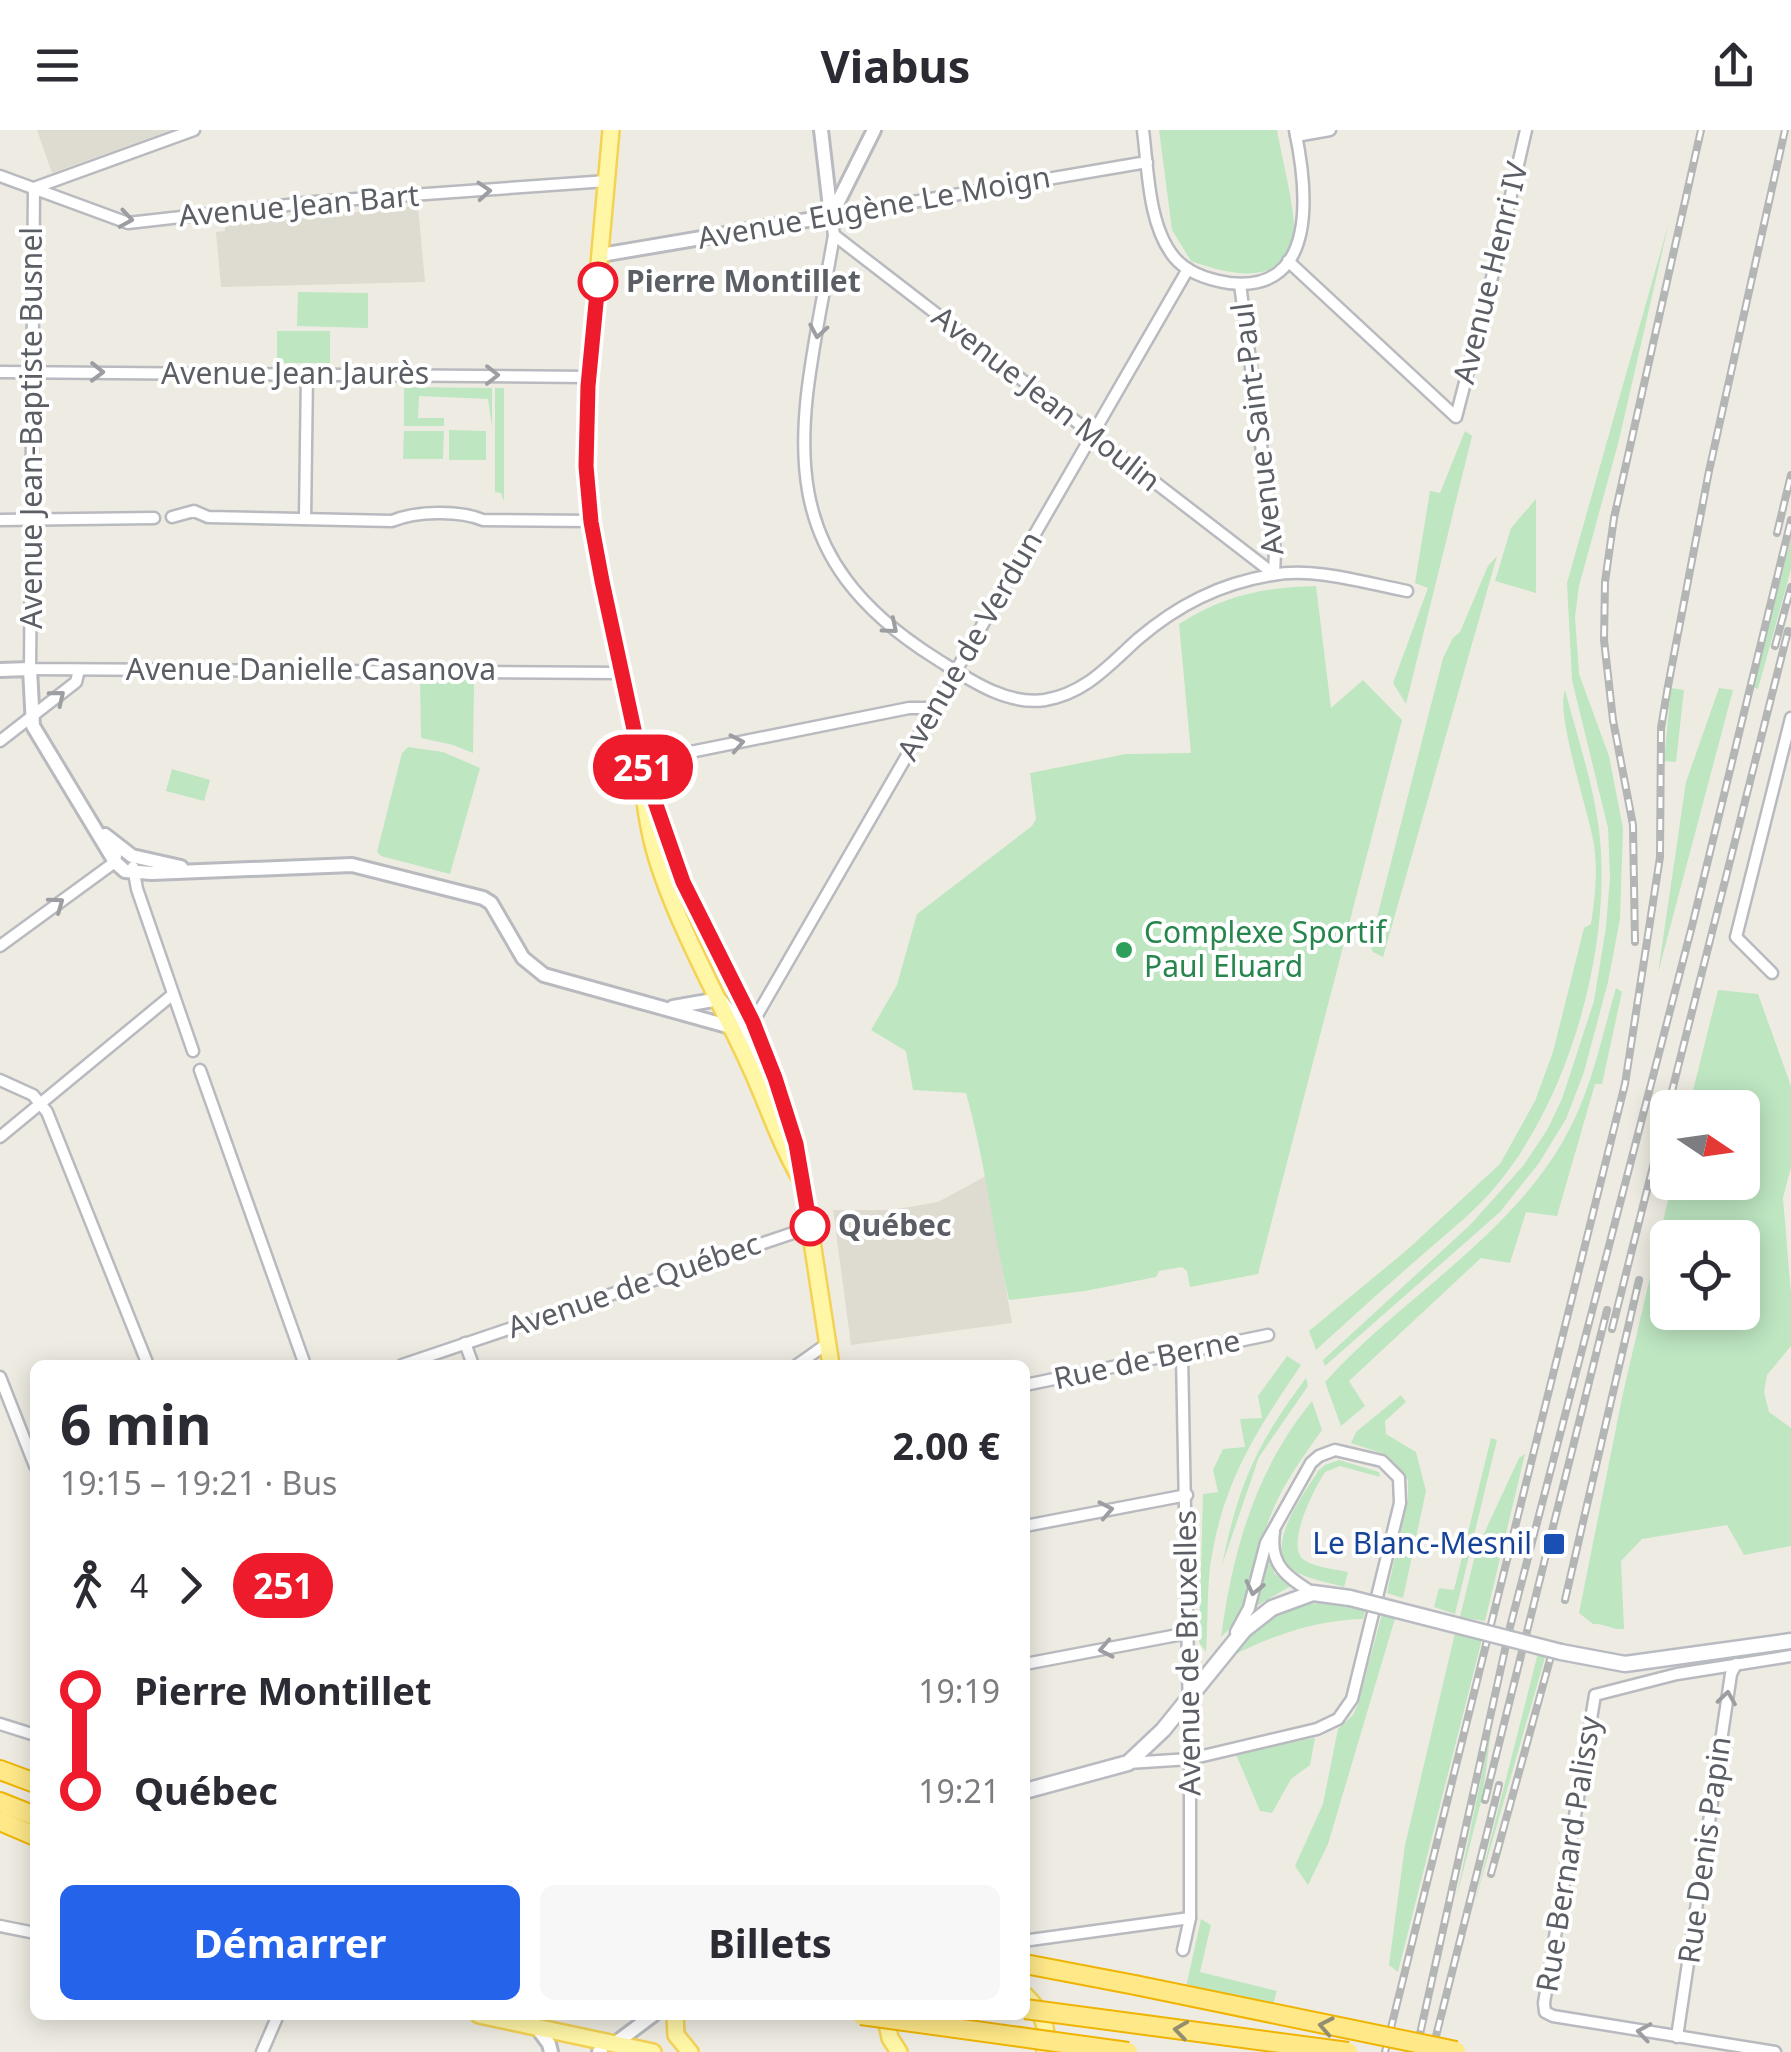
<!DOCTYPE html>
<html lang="fr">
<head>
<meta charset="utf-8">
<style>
	:root { --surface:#fff; --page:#f7f7f7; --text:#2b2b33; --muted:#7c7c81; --accent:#2563eb }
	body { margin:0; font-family:"Noto Sans",sans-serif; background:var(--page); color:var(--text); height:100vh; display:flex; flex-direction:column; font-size:38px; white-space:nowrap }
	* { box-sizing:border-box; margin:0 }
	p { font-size:32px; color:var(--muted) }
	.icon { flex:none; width:55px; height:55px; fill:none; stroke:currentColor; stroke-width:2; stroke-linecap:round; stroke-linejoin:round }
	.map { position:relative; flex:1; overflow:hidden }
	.details { position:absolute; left:30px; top:1230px; width:1000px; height:660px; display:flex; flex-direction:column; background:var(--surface); border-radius:15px; box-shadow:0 5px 25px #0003 }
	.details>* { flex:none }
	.badge { padding:0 20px; border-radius:32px; font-size:35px; line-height:65px }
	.needle { width:65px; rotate:103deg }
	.fabs { position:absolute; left:1650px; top:960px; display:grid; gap:20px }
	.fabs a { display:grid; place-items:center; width:110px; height:110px; border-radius:15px; background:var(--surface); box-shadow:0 5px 25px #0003; font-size:50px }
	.map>.badge { position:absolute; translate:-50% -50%; box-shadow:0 0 0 5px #fff }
	.legs { display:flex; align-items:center; gap:15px; height:110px; padding:0 30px; font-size:32px }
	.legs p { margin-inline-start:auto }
	.overview { display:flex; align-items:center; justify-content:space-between; height:170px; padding:0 30px }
	h1 { font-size:55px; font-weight:700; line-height:75px }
	.button { display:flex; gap:20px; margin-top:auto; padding:20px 30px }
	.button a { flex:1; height:115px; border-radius:15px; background:var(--accent); color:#fff; font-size:40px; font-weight:700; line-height:115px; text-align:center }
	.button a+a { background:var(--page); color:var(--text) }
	ul { padding:0 30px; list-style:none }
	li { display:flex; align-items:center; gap:35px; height:100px; font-size:38px }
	li i { display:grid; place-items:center; width:15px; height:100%; margin:0 12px; background:currentColor }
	li i::after { content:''; width:25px; height:25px; margin:-12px; border:8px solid; border-radius:50%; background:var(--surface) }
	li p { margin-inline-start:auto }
	li:first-child i { background:linear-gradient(#0000 50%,currentColor 0) }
	li:last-child i { background:linear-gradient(currentColor 50%,#0000 0) }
	header { display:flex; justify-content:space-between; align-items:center; height:130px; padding:0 30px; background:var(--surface); font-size:45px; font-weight:700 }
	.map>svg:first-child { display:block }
	.education { fill:#dedbd1 }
	.green { fill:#bee6c1; fill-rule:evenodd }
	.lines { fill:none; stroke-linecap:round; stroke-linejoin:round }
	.minor-casing { stroke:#b8babf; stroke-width:15 }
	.tertiary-casing { stroke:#b8babf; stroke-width:18 }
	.secondary-casing { stroke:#b8bbc1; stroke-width:19 }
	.primary-casing { stroke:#f4d255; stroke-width:20 }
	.motorway-casing { stroke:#f0b400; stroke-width:22 }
	.minor { stroke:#fff; stroke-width:10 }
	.tertiary { stroke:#fff; stroke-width:12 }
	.secondary { stroke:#fff; stroke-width:14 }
	.primary { stroke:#fff6a6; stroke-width:15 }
	.motorway { stroke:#ffe888; stroke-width:18 }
	.rail-casing { stroke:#b4b5b5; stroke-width:8 }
	.rail { stroke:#fff; stroke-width:4; stroke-dasharray:11; stroke-linecap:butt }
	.secondary-bridge-casing { stroke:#b8bbc1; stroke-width:19; stroke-linecap:butt }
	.motorway-bridge-casing { stroke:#f0b400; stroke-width:22; stroke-linecap:butt }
	.secondary-bridge { stroke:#fff; stroke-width:14 }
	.motorway-bridge { stroke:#ffe888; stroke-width:18 }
	.oneway { stroke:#9d9ea2 }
	.oneway2 { stroke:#948e71 }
	.line-1-casing { stroke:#fff; stroke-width:22 }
	.line-1 { stroke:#ed1b2c; stroke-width:15 }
	.stop-1-dot { fill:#fff; stroke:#ed1b2c; stroke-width:5 }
	.leisure-dot { fill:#2e9e5b; stroke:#fff; stroke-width:4 }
	.transit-dot { fill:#1a4fb4; stroke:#fff; stroke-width:4 }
	.labels { text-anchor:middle; stroke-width:8; stroke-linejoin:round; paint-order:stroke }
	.street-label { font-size:30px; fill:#5b5e64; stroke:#fff }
	.stop-label { font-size:30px; font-weight:bold; fill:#5b5e64; stroke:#fff; text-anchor:start }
	.leisure-label { font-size:30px; fill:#27864d; stroke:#fff; text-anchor:start }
	.transit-label { font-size:30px; fill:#164399; stroke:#fff; text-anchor:end }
</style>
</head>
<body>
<header><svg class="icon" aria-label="menu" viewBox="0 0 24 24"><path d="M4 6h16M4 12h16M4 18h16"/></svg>Viabus<svg class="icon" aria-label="share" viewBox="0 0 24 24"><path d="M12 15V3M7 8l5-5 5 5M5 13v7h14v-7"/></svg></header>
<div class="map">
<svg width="1791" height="1922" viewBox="0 0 1791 1922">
	<rect width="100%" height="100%" fill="#eeece2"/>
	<g class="education">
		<path d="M 37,0 L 171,0 L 52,43 Z"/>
		<path d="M 418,76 L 425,152 L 221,157 L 216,102 L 225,101 L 225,95 Z"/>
		<path d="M 986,1046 L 1012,1193 L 851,1215 L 833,1080 L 892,1080 L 938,1072 Z"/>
	</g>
	<g class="green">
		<path d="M 1159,0 L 1277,0 C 1281,24 1296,82 1294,103 C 1287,160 1227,144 1191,131 L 1172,100 Z"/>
		<path d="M 1669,92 L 1619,310 L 1579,456 L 1575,487 L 1579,544 L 1609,626 L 1623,698 L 1620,789 L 1608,852 L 1584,942 L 1566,989 L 1539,1033 L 1500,1082 L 1325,1236 L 1323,1230 L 1469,1096 L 1523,1036 L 1547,1000 L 1562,969 L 1594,871 L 1606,797 L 1610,747 L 1608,698 L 1572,550 L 1567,453 Z"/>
		<path d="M 298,162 L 368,163 L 368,198 L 297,196 Z"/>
		<rect x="277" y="201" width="53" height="32"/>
		<path d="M 404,257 L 492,258 L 492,297 L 488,269 L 419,266 L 418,288 L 444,288 L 444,296 L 404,296 Z"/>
		<path d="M 495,258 L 504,258 L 504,371 L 501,363 L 495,362 Z"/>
		<path d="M 449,300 L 486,301 L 486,330 L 449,330 Z"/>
		<path d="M 404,301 L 444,301 L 443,329 L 403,329 Z"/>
		<path d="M 1465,301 L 1472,306 L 1406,574 L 1393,553 L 1428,458 L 1415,453 L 1430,361 L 1440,363 Z"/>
		<path d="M 1536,369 L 1536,463 L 1495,451 L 1511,398 Z"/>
		<path d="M 1791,408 L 1791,439 L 1758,559 L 1753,557 Z"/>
		<path d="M 1497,426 L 1383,827 L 1373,822 L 1370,815 L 1443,528 L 1453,508 L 1460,502 L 1488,436 Z"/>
		<path d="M 1316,456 L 1331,578 L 1363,550 L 1402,590 L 1258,1144 L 1190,1157 L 1187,1141 L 1182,1137 L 1159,1141 L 1156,1147 L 1085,1161 L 1009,1170 C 993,1101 985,1031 966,963 L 913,960 L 906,921 L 871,900 L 897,855 L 917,784 L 1032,696 L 1036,689 L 1030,643 L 1126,624 L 1191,623 L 1179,494 C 1223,466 1264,457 1316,456 Z"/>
		<path d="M 420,550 L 470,550 L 474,554 L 473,623 L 453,615 L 421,608 Z"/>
		<path d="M 1671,558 L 1684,560 L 1676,632 L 1664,631 Z"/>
		<path d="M 1719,558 L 1733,560 L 1658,843 L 1686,652 Z"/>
		<path d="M 1565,560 C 1577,606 1593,652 1599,700 C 1613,814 1570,968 1496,1056 C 1477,1079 1452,1099 1429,1119 C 1391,1152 1353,1186 1316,1220 L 1309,1201 L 1408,1119 L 1500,1034 L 1535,971 L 1553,922 L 1584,798 L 1591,794 C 1595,767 1598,742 1594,715 C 1589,682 1555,584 1565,560 Z"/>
		<path d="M 408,617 L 443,622 L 480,638 L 450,744 L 381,726 L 377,722 L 402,623 Z"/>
		<path d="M 172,639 L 210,650 L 204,671 L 166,661 Z"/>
		<path d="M 1616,858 L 1622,862 L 1602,954 L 1595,954 L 1557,1086 L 1526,1082 L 1510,1133 L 1481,1128 L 1349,1251 L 1365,1276 L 1341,1296 L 1325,1252 C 1405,1163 1521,1102 1574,990 C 1594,948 1603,902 1616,858 Z"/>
		<path d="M 1718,860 L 1758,864 L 1791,956 L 1791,1037 L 1783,1068 L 1791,1164 L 1791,1216 L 1767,1245 L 1764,1262 L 1769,1282 L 1791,1298 L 1791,1416 L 1744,1425 L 1727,1395 L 1642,1409 L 1621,1431 L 1624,1499 C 1612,1500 1604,1493 1593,1494 L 1579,1483 L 1623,1263 L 1672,1053 L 1742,1052 L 1742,978 L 1689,977 ZM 1668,1108 L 1742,1108 L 1742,1182 L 1668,1182 Z"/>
		<path d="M 1287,1226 L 1301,1235 C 1255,1303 1222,1353 1210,1437 C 1207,1465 1208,1494 1206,1522 L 1199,1512 L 1203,1364 L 1218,1362 L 1213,1340 L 1223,1319 L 1245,1317 L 1240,1289 L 1262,1288 L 1258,1266 Z"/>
		<path d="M 1306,1248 L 1308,1256 L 1259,1327 L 1222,1435 C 1239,1353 1256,1315 1306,1248 Z"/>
		<path d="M 1401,1265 L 1406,1272 L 1385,1291 L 1386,1304 L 1416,1322 L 1426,1361 L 1403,1468 L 1387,1463 L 1408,1369 L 1408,1350 L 1387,1325 L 1351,1313 L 1356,1302 Z"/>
		<path d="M 1312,1271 L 1322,1300 C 1302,1328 1282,1355 1270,1387 C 1255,1424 1253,1481 1221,1507 C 1233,1420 1255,1341 1312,1271 Z"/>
		<path d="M 1491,1308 L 1497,1310 L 1455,1484 L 1434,1477 L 1439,1458 L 1454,1460 Z"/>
		<path d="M 1525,1324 L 1485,1491 L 1460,1487 L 1476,1421 L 1519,1328 Z"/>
		<path d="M 1339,1330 L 1379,1342 L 1380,1347 L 1340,1336 L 1325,1342 C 1315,1357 1288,1410 1301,1427 C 1309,1437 1335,1439 1348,1442 L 1344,1457 C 1328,1452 1305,1449 1292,1439 C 1262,1418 1305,1363 1318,1341 L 1325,1335 Z"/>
		<path d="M 1270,1418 L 1274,1443 L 1291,1456 L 1258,1475 L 1255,1472 Z"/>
		<path d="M 1319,1473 L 1365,1480 L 1363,1489 C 1317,1490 1273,1505 1232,1526 C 1258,1496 1279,1476 1319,1473 Z"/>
		<path d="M 1382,1484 L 1396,1485 L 1328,1714 L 1308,1755 L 1295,1736 L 1323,1674 L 1338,1599 L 1353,1585 L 1358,1574 Z"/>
		<path d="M 1455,1503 L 1482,1509 L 1398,1842 L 1389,1835 L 1405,1715 Z"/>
		<path d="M 1538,1523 L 1546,1524 L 1474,1775 Z"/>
		<path d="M 1491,1600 L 1483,1664 L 1456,1769 Z"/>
		<path d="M 1315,1608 L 1310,1635 L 1291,1649 L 1272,1683 L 1260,1681 L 1235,1622 Z"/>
		<path d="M 1201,1789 L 1211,1795 L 1200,1842 L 1277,1861 L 1273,1874 L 1186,1857 Z"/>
	</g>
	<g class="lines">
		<defs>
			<g id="minor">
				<path d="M 1143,0 C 1148,39 1148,95 1174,127 C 1187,143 1210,150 1229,153 C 1320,164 1307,57 1295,0"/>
				<path d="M 1296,6 L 1330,0"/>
				<path d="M 1147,32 L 831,86 L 834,105 C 804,283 754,414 935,528 C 967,548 1006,576 1045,570 C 1086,563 1109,535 1138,509 C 1178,475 1219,454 1272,445 C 1315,437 1365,453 1407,461"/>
				<path d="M 0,46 L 128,93 L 314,72 L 607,51"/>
				<path d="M 34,58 L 30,539 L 621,543"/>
				<path d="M 34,58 L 194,0"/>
				<path d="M 834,105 L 1274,444"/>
				<path d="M 1288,131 L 1456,287 L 1490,156 L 1526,0"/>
				<path d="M 1240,154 L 1275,421 L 1274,444"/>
				<path d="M 0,242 L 589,247"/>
				<path d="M 172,387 L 194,381 L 208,387 L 392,391 C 416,381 459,380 483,390 L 591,391"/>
				<path d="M 305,389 L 307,244"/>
				<path d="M 0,390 L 154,388"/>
				<path d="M 0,611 L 76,552 L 79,540"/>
				<path d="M 641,632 L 909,578 L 935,578"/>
				<path d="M 133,737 L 137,759 L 193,921"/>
				<path d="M 0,816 L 115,732 L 116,725"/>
				<path d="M 1772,843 L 1736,807 L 1791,588"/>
				<path d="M 749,893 L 753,892 L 1188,139"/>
				<path d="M 200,940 L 305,1235"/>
				<path d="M 0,950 L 33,965 L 47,982 L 148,1235"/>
				<path d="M 0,1007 L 172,865"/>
				<path d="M 465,1213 L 473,1235"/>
				<path d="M 1182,1225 L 1190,1637 L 1190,1788 L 1183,1820"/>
				<path d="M 402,1235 L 811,1097"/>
				<path d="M 797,1235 L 828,1213"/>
				<path d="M 0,1247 L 35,1336"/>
				<path d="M 1025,1255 L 1268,1205"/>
				<path d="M 1025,1396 L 1187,1365"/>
				<path d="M 1274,1402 C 1269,1435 1287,1447 1313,1463"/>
				<path d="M 1025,1534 L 1188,1503"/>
				<path d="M 0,1594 L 35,1605"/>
				<path d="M 1128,1633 L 1190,1629 L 1317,1599 L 1338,1589 L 1352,1569 L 1400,1373 L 1399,1348 L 1382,1331 L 1335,1320 L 1319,1326 L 1311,1333 L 1266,1413 L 1249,1478 L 1236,1502"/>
				<path d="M 0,1796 L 35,1803"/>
				<path d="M 1030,1810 L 1190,1788"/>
				<path d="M 1677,1907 L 1731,1544 L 1736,1534"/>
				<path d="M 262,1922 L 278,1885"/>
				<path d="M 1775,1922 L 1553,1886 L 1545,1882 L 1544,1873 L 1595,1565 L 1677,1544 L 1791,1526"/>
			</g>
			<g id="tertiary">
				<path d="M 821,0 L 831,86"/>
				<path d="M 831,86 L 874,0"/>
				<path d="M 601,125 L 831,86"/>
				<path d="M 0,540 L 30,539 L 33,596 L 115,732 L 125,741 L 152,743 L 352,735 L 483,768 L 491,773 L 523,828 L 544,845 L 731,897"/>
				<path d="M 105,705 L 132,726 L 181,737"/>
				<path d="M 673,877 L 719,869 L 741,895 L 772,963"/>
				<path d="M 538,1899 L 549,1914 L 551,1922"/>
				<path d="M 613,1915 L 653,1885"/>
				<path d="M 599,1922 L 601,1920"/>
			</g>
			<g id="secondary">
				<path d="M 1561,1522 L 1625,1534 L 1791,1511"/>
				<path d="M 1025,1661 L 1128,1633 L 1163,1600 L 1244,1500 L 1272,1478 L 1313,1463 L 1350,1468"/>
			</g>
			<g id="primary">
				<path d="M 611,0 L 588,256 L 586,336 L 591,391 L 602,451 L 641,632 C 643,662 647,693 655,722 C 674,789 719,869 748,932 C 767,972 779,1013 802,1051"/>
				<path d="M 650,654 L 683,752 L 753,892 L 797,1014 L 831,1235"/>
				<path d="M 1025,1865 C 1043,1883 1049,1897 1045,1922"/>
				<path d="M 479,1885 L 653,1922"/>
				<path d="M 675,1885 L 676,1905 L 690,1922"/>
				<path d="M 885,1885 L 890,1908 L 899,1922"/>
			</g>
			<g id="motorway">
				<path d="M 0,1640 L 35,1653"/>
				<path d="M 0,1672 L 35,1686"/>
				<path d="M 0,1691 L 35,1706"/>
				<path d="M 1025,1834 L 1135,1855"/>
			</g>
		</defs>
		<use href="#minor" class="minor-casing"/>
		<use href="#tertiary" class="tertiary-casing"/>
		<use href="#secondary" class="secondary-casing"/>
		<use href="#primary" class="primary-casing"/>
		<use href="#motorway" class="motorway-casing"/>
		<use href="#minor" class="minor"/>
		<use href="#tertiary" class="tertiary"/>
		<use href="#secondary" class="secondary"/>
		<use href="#primary" class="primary"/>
		<use href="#motorway" class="motorway"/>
		<defs>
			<g id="rail">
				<path d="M 1777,403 L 1791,345"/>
				<path d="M 1775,516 L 1791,457"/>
				<path d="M 1635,812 L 1633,695 L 1613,590 L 1604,510 L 1605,452 L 1614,388 L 1701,0"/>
				<path d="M 1612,1199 L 1788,501"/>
				<path d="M 1565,1470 L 1639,1150"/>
				<path d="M 1485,1670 L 1607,1180"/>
				<path d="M 1491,1744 L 1554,1515"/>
				<path d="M 1385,1922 L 1625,954 L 1660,727 L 1661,598 L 1668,556 L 1709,341 L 1785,0"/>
				<path d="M 1416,1922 L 1510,1497 L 1692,796 L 1791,390"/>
				<path d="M 1432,1922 L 1499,1655"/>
			</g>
		</defs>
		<use href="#rail" class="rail-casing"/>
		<use href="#rail" class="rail"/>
		<defs>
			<path id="secondary-bridge" d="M 1350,1468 L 1561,1522"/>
			<g id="motorway-bridge">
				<path d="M 1135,1855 L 1456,1921"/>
				<path d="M 1025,1879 L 1348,1922"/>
				<path d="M 861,1885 L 1128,1922"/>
			</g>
		</defs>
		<use href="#secondary-bridge" class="secondary-bridge-casing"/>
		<use href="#motorway-bridge" class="motorway-bridge-casing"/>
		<use href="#secondary-bridge" class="secondary-bridge"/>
		<use href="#motorway-bridge" class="motorway-bridge"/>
	</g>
	<defs><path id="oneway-chevron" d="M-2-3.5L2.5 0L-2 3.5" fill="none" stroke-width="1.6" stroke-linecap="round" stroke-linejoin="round" transform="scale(2.5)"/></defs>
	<g class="oneway">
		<use href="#oneway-chevron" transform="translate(484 61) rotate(-4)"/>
		<use href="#oneway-chevron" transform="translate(126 89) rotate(9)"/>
		<use href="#oneway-chevron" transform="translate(818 201) rotate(100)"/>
		<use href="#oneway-chevron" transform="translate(97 242) rotate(1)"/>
		<use href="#oneway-chevron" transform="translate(492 245)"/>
		<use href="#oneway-chevron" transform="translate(891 497) rotate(40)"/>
		<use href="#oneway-chevron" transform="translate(58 567) rotate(-39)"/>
		<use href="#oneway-chevron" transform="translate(737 613) rotate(-11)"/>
		<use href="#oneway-chevron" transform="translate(57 774) rotate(-36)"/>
		<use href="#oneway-chevron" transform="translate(1106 1380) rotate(-11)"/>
		<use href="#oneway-chevron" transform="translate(1254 1458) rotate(103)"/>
		<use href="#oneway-chevron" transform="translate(1106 1519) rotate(169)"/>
		<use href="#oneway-chevron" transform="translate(1727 1568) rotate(-82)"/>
		<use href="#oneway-chevron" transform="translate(1644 1902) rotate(-171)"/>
	</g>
	<g class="oneway2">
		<use href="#oneway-chevron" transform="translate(1326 1896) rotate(-169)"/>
		<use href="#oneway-chevron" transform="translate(1181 1900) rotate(-172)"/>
	</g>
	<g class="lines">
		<defs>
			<path id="line-1" d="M 598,152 L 588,256 L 586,336 L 591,392 L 602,451 L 641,632 L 683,752 L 753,892 L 775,948 L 796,1014 L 810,1096"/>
		</defs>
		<use href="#line-1" class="line-1-casing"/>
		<use href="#line-1" class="line-1"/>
	</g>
	<g class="stop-1-dot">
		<circle cx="598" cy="152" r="18"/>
		<circle cx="810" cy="1096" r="18"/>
	</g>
	<circle class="leisure-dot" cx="1124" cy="820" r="10"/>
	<rect class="transit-dot" x="1542" y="1402" width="24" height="24" rx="5"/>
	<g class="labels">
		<g class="street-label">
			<text transform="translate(299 76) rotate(-5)" y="10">Avenue Jean Bart</text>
			<text transform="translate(874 78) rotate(-10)" y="10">Avenue Eugène Le Moign</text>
			<text transform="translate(1491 143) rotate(-76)" y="10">Avenue Henri IV</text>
			<text x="295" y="254">Avenue Jean Jaurès</text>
			<text transform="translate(1046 269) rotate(38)" y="10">Avenue Jean Moulin</text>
			<text transform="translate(32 298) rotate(-90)" y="10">Avenue Jean-Baptiste Busnel</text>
			<text transform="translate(1258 299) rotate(-97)" y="10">Avenue Saint-Paul</text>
			<text transform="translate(970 516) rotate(-60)" y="10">Avenue de Verdun</text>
			<text x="311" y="550">Avenue Danielle Casanova</text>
			<text transform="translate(634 1156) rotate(-19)" y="10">Avenue de Québec</text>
			<text transform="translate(1147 1230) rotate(-12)" y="10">Rue de Berne</text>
			<text transform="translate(1188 1523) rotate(-91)" y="10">Avenue de Bruxelles</text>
			<text transform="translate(1705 1720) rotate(-82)" y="10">Rue Denis Papin</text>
			<text transform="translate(1569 1724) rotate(-81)" y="10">Rue Bernard Palissy</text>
		</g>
		<g class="stop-label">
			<text x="626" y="162">Pierre Montillet</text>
			<text x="838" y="1106">Québec</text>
		</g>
		<g class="leisure-label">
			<text x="1144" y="813">Complexe Sportif<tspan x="1144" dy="34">Paul Eluard</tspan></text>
		</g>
		<g class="transit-label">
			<text x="1532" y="1424">Le Blanc-Mesnil</text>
		</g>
	</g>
</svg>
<div class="fabs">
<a><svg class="needle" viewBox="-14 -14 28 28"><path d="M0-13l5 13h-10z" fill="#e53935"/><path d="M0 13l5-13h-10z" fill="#7c7c81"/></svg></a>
<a><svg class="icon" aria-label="locate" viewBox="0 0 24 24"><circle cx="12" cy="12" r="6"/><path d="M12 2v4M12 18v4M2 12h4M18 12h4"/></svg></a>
</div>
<b class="badge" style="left:643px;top:637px;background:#ed1b2c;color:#fff">251</b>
<section class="details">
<div class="overview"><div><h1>6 min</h1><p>19:15 – 19:21 · Bus</p></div><b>2.00 €</b></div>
<div class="legs"><svg class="icon" aria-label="walk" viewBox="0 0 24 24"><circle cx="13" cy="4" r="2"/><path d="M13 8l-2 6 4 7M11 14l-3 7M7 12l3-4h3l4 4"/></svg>4<svg class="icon" aria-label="forward" viewBox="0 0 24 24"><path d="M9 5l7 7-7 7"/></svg><b class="badge" style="background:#ed1b2c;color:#fff">251</b></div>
<ul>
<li><i style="color:#ed1b2c"></i><b>Pierre Montillet</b><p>19:19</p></li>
<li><i style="color:#ed1b2c"></i><b>Québec</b><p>19:21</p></li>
</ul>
<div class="button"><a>Démarrer</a><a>Billets</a></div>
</section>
</div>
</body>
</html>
